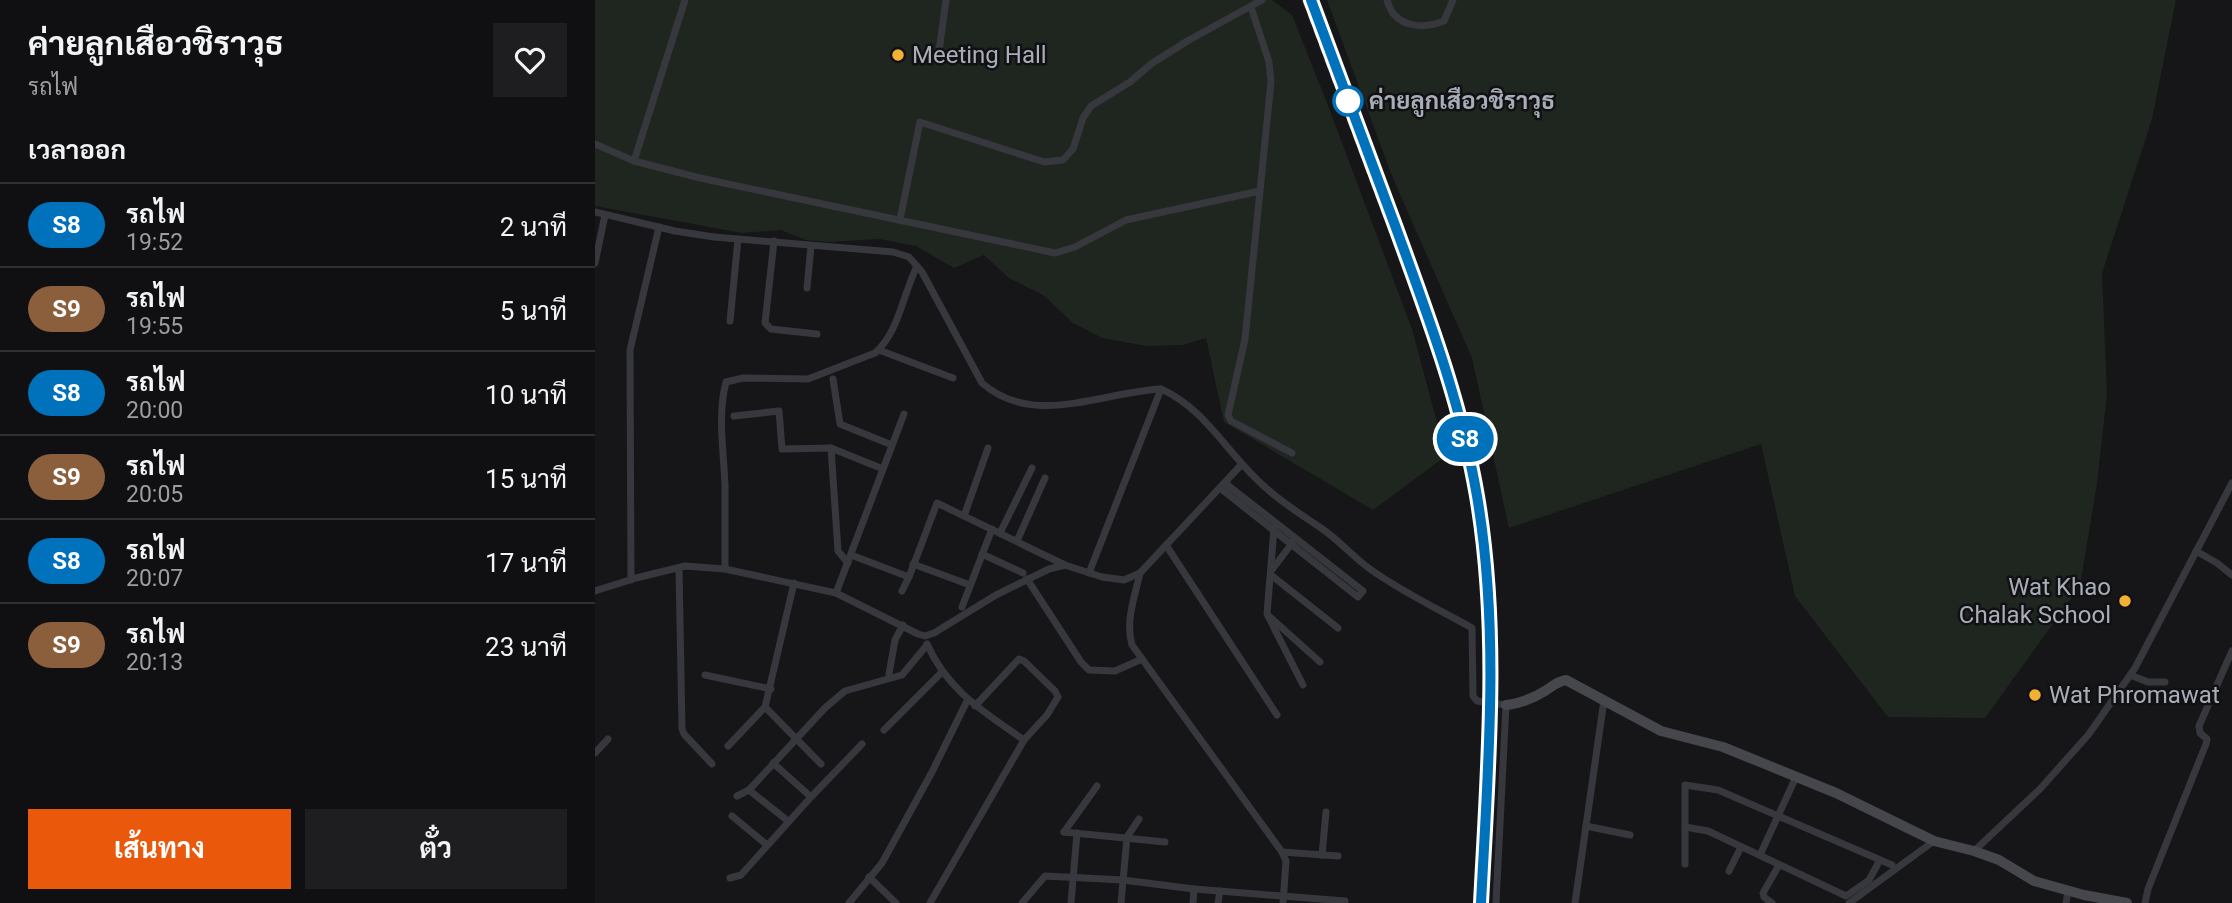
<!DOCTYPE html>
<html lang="th">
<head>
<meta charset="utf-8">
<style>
	:root { --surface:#101012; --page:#1e1e20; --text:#f1f3f6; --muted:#9c9d9f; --line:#303032; --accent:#ea580c }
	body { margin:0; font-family:Roboto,Sarabun,sans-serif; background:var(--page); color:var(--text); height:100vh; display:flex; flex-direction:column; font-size:26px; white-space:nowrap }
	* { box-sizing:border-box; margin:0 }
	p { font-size:23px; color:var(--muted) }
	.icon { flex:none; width:38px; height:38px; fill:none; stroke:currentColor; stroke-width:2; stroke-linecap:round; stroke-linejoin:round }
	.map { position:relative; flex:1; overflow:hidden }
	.sheet { display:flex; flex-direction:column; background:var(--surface); width:595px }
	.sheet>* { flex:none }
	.badge { padding:0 14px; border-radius:23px; font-size:24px; line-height:46px }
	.map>.badge { position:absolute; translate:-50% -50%; box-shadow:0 0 0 4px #fff }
	h2 { padding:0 28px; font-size:26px; line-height:63px }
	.round { display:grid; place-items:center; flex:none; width:74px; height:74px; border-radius:0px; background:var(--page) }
	.summary { display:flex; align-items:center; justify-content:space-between; height:119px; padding:0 28px }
	h1 { font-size:33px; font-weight:700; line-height:52px }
	.button { display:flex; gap:14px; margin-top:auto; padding:14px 28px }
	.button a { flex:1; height:80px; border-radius:0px; background:var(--accent); color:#fff; font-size:28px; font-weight:700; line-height:80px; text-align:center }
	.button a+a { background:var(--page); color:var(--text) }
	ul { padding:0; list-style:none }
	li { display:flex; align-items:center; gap:21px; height:84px; padding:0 28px; border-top:2px solid var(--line) }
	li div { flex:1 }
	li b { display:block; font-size:26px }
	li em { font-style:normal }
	li .badge { min-width:77px; font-weight:700; text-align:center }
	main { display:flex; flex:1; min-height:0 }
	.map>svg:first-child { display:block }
	.green { fill:#1e261f }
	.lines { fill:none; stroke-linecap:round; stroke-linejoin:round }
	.street { stroke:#37383d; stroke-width:7 }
	.secondary { stroke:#45474d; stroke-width:10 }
	.rail { stroke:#4a4c52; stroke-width:2; stroke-dasharray:9 7; stroke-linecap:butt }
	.line-casing { stroke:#fff; stroke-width:16 }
	.line { stroke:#0072bc; stroke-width:10 }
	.poi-dot { fill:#f2b134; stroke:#111113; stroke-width:2.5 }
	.stop-dot { fill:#fff; stroke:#0072bc; stroke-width:3.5 }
	.labels { text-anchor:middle; stroke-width:5; stroke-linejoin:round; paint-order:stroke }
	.poi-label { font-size:24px; fill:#a8adb8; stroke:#111113; text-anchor:start }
	.stop-label { font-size:24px; font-weight:bold; fill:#a8adb8; stroke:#111113; text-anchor:start }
</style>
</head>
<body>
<main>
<section class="sheet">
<div class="summary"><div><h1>ค่ายลูกเสือวชิราวุธ</h1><p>รถไฟ</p></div><a class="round"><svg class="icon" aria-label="heart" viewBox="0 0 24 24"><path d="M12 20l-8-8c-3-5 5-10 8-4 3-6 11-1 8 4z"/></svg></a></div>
<h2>เวลาออก</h2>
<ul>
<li><span class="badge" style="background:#0072bc;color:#fff">S8</span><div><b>รถไฟ</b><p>19:52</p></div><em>2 นาที</em></li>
<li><span class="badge" style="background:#8b5e3c;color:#fff">S9</span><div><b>รถไฟ</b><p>19:55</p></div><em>5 นาที</em></li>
<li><span class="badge" style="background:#0072bc;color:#fff">S8</span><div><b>รถไฟ</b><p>20:00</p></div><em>10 นาที</em></li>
<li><span class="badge" style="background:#8b5e3c;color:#fff">S9</span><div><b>รถไฟ</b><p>20:05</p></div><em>15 นาที</em></li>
<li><span class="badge" style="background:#0072bc;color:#fff">S8</span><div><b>รถไฟ</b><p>20:07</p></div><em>17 นาที</em></li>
<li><span class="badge" style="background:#8b5e3c;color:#fff">S9</span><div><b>รถไฟ</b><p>20:13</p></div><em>23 นาที</em></li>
</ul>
<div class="button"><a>เส้นทาง</a><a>ตั๋ว</a></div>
</section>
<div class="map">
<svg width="1637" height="903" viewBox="0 0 1637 903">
	<rect width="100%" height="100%" fill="#161618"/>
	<g class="green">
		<path d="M 0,0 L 677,0 L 697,15 L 732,103 L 817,329 L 851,456 L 778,510 L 629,422 L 611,338 L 588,345 L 552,346 L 507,338 L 478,323 L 448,295 L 414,278 L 389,255 L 359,268 L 321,246 L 284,239 L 234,242 L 211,240 L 186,230 L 147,233 L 0,206 Z"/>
		<path d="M 732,0 L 1581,0 L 1557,119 L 1507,273 L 1512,394 L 1502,483 L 1485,586 L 1390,718 L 1293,717 L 1200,596 L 1166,444 L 914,528 L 877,358 L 797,176 Z"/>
	</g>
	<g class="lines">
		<g class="street">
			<path d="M 792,0 C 799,27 826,30 849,21 L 858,0"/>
			<path d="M 656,7 L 674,62 L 676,82 L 650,339 L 633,415 L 636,421 L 697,453"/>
			<path d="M 344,51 L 351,0"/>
			<path d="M 0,144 L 39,161 L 105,178 L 460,253 L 480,247 L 531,220 L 665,191"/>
			<path d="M 39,161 L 90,0"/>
			<path d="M 0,212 L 80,231 L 119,237 L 298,252 L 314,257 L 327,272 L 387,383 C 438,428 507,392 566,389 C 610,408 634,456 670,487 C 687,503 707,515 726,528 C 744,540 758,557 775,569 C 807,592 843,609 877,628 L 878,696 L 882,701 L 911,705 L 901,903"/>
			<path d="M 305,219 L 325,122 L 449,162 L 468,160 L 478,149 L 488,118 L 496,106 L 535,82 L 556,64 L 594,40 L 667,0"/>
			<path d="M 179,241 L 170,323 L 176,329 L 222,334"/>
			<path d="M 0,263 L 10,215"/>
			<path d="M 212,288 L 216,246"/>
			<path d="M 135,321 L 143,239"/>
			<path d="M 284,350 L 358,378"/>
			<path d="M 238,379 L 245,424 L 297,445"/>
			<path d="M 139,416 L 184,411 L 187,449 L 236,448 L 288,469"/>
			<path d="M 236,448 L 243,551 L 253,563"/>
			<path d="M 625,488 L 763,597 L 768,591 L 630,483"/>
			<path d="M 369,516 L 393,448"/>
			<path d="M 679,528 L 672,614 L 708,685"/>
			<path d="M 405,533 L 437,468"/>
			<path d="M 422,541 L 450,478"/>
			<path d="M 571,545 L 682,715"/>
			<path d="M 1601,551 L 1622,563 L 1637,575"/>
			<path d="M 387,554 L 428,573"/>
			<path d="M 256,555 L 314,577 L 307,591"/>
			<path d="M 318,564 L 375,585"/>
			<path d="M 84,568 L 87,729 L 89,734 L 117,764"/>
			<path d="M 130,569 C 130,541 130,514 130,486 C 129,452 122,416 131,382 L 148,378 L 213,379 L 280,353 C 304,332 308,294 322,266"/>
			<path d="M 676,571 L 698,542"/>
			<path d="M 494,573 L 566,389"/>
			<path d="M 545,573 C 540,596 530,621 537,645 L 687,852 L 691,861 L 688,903"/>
			<path d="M 676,575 L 743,628"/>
			<path d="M 314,577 L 342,503 L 470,565"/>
			<path d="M 432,579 L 486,662 L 494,670 L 520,671 L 547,659"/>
			<path d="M 36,580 L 35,350 L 64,227"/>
			<path d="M 199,583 L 170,707 L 226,764"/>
			<path d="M 0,591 L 41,578 L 90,566 L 130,569 L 241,593 L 323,634 L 330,636 L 339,633 L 401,595 L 454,569 L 470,565 L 507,577 L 529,580 L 545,573 L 647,464"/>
			<path d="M 241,593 L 309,414"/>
			<path d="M 367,607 L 397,529"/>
			<path d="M 675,617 L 725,662"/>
			<path d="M 332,644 C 353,691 389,712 429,740"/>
			<path d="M 294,674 L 300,640 L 308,625"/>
			<path d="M 110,675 L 176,689"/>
			<path d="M 1535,675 L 1553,682 L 1570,682"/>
			<path d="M 289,730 L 347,672"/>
			<path d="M 133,746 L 170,707"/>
			<path d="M 0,753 L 13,739"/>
			<path d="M 178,763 L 216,797"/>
			<path d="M 154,790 L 193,821"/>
			<path d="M 142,796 L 154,790 L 230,708 L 250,691 L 307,675 L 332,645"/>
			<path d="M 137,816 L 172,845"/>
			<path d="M 991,826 L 1035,835"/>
			<path d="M 1090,827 L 1113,831 L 1251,896 L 1274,880 L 1285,860"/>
			<path d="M 469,832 L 570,842"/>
			<path d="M 469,832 L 502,786"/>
			<path d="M 1379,851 L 1445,789 L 1494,734 L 1540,668 L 1637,483"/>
			<path d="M 687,852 L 743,856"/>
			<path d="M 727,855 L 731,812"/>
			<path d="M 1165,855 L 1201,777"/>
			<path d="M 1090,864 L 1090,785 L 1123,790 L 1297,865"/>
			<path d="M 1134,871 L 1146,847"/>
			<path d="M 274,877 L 301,903"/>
			<path d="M 135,878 L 146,875 L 216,797 L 267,744"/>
			<path d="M 254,903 L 287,863 L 337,772 L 372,701"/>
			<path d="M 335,903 L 429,740 L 452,715 L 463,697 L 460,691 L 429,661 L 424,659 L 380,706"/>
			<path d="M 427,903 L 450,876 L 528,880 L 599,889 L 750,901"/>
			<path d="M 476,903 L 482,833"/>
			<path d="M 526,903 L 532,837 L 544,819"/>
			<path d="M 598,903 L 599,889"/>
			<path d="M 623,903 L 625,891"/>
			<path d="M 980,903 L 1009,700"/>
			<path d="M 1177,903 L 1169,897 L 1168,893 L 1184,865"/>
			<path d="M 1254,903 L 1339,841"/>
			<path d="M 1471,903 L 1473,891"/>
			<path d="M 1550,903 L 1553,889 L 1611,744 L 1612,739 L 1605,733 L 1604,726 L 1637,651"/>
		</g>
		<path class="secondary" d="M 911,705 C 923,704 939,698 950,691 C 958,686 961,682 971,680 L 1066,731 L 1128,747 L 1241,793 L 1339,841 L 1379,851 L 1404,860 L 1439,881 L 1489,895 L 1532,903"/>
		<path class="rail" d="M 708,0 L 839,350 C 872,448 889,550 890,653 C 892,736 884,820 880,903"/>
	</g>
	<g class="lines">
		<defs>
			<path id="line" d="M 716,0 C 744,76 772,152 801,228 C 833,316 866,403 882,496 C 905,631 893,767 886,903"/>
		</defs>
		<use href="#line" class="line-casing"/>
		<use href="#line" class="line"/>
	</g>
	<g class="poi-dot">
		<circle cx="303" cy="55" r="7"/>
		<circle cx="1530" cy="601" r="7"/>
		<circle cx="1440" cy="695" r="7"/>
	</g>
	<circle class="stop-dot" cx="753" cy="101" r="14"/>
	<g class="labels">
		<g class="poi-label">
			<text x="317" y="63">Meeting Hall</text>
			<text x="1516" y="595" text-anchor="end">Wat Khao<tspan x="1516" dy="28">Chalak School</tspan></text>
			<text x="1454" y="703">Wat Phromawat</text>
		</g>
		<g class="stop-label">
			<text x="774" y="109">ค่ายลูกเสือวชิราวุธ</text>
		</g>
	</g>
</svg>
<b class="badge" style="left:870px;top:439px;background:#0072bc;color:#fff">S8</b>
</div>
</main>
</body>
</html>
